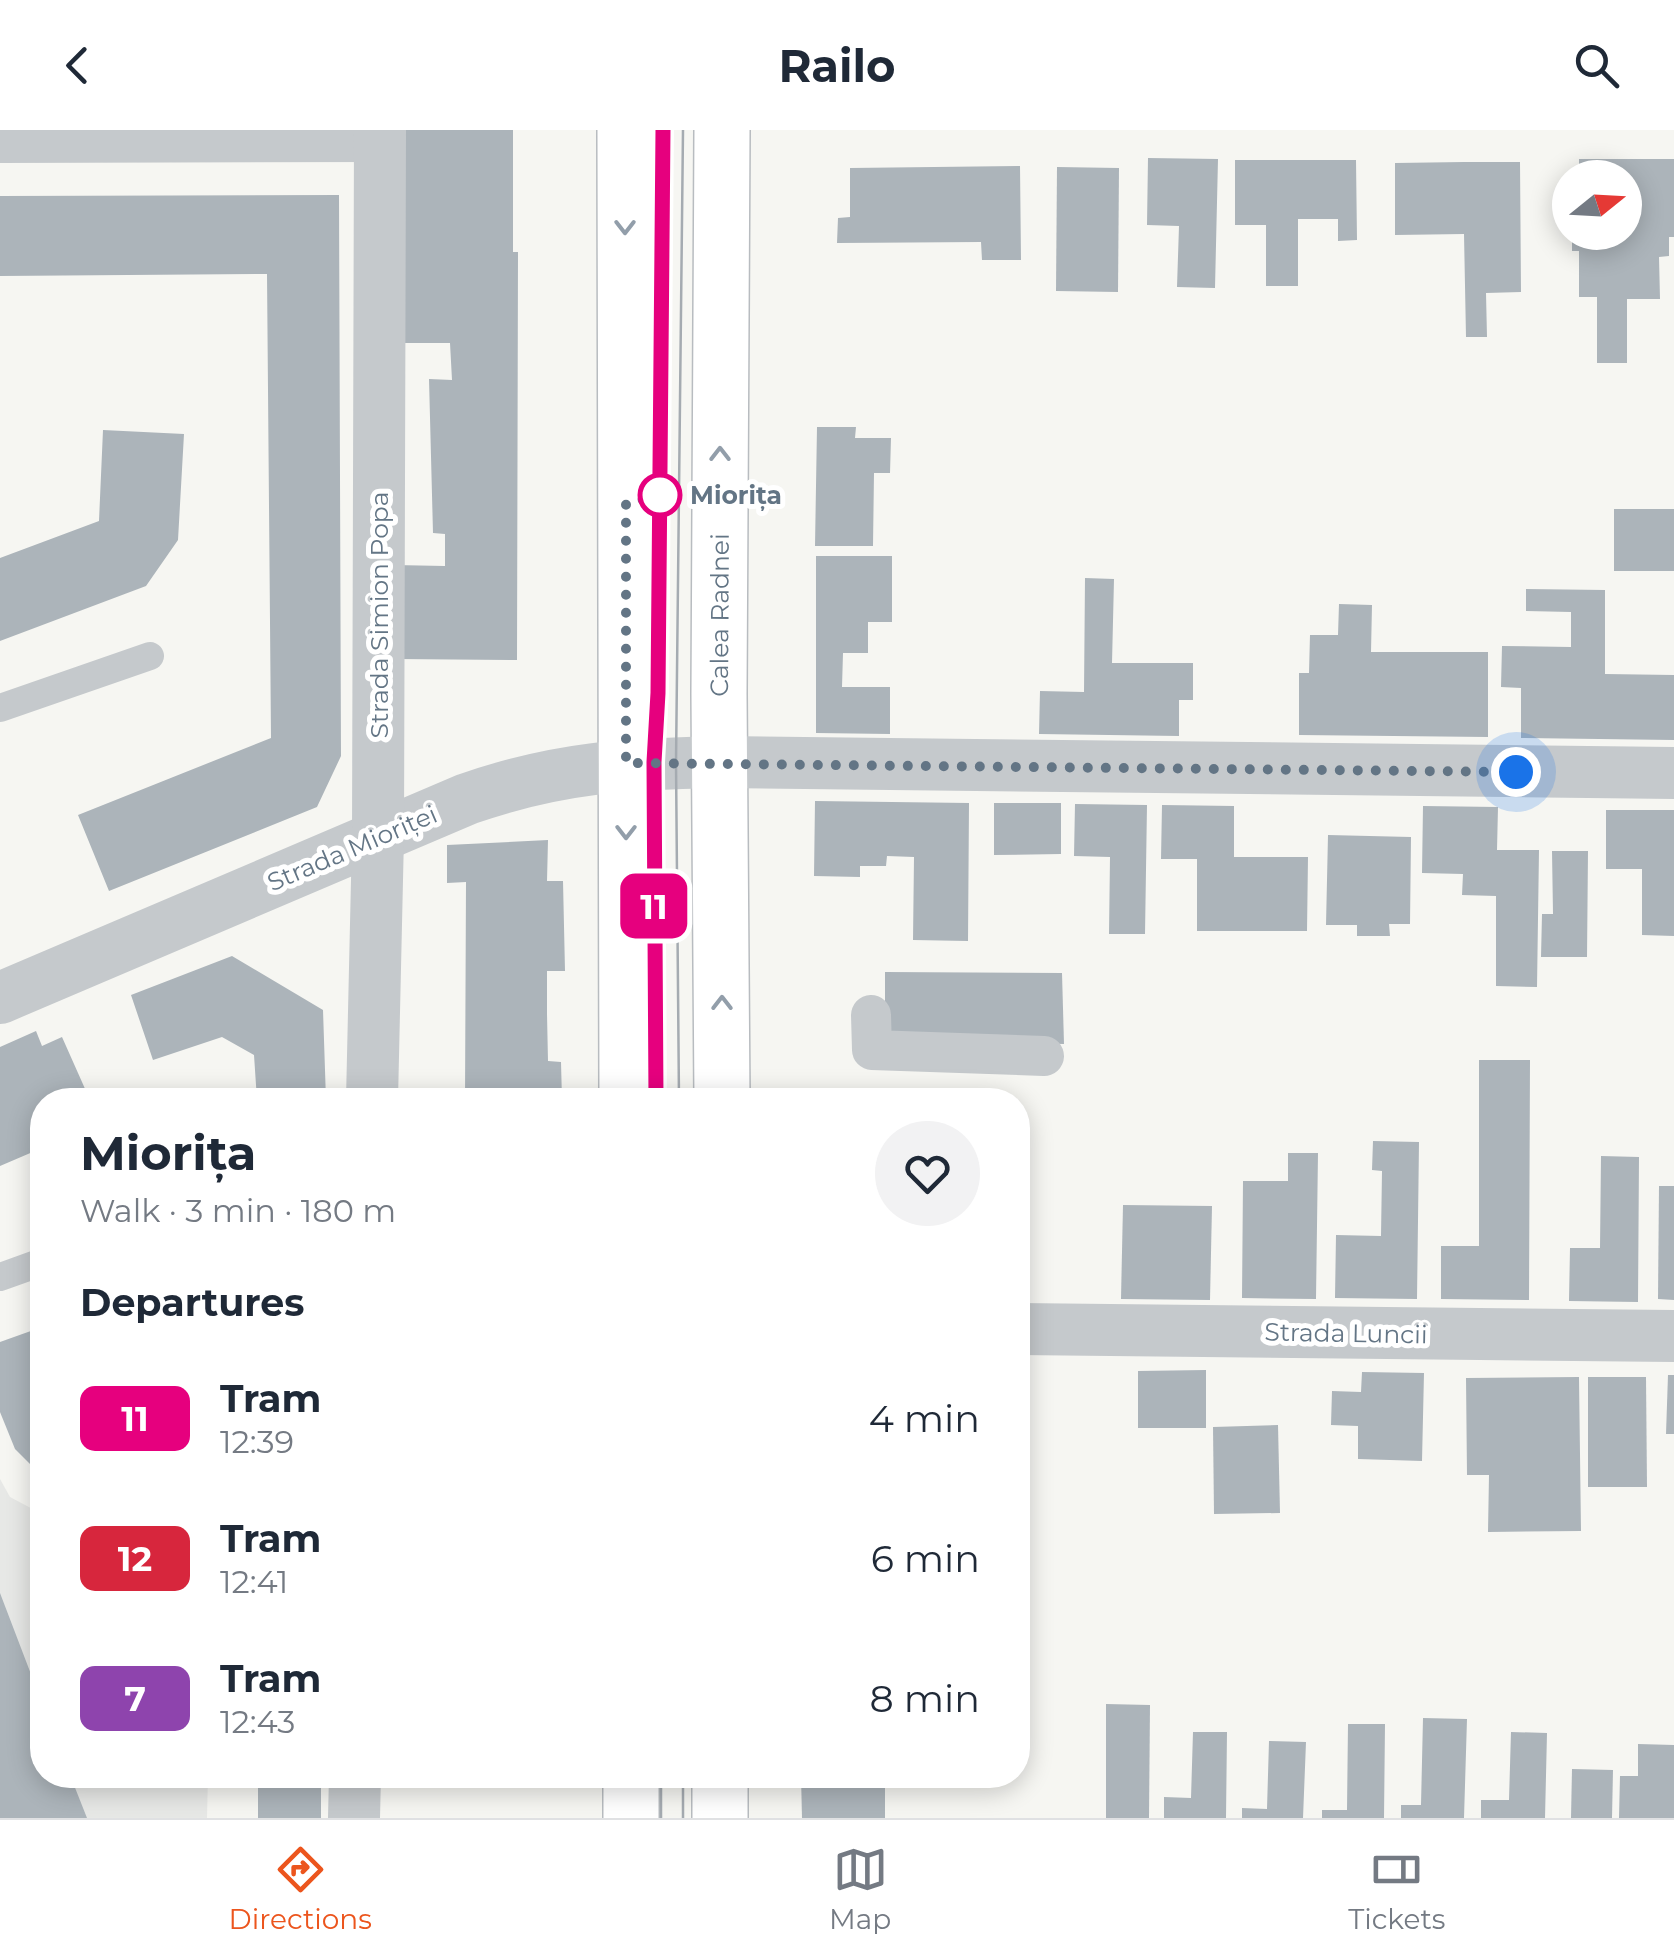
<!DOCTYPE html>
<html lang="en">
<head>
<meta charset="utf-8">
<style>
	:root { --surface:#fff; --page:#f2f2f3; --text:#1f2937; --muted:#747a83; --line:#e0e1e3; --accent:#ec551d }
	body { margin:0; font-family:Montserrat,sans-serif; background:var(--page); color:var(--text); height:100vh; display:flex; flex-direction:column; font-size:38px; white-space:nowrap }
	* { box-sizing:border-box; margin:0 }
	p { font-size:32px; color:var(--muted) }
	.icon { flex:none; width:55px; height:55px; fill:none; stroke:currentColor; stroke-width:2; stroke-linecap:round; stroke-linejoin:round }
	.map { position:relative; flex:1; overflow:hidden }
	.drawer { position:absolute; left:30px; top:958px; width:1000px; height:700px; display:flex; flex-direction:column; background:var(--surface); border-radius:40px; box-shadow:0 5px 25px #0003 }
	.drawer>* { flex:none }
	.badge { padding:0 20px; border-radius:15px; font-size:35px; line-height:65px }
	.needle { width:65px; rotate:72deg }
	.controls { position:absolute; left:1552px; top:30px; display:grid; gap:20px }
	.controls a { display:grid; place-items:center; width:90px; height:90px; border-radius:50%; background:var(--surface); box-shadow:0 5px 25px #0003; font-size:50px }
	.you { position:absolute; width:50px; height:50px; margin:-25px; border:8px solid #fff; border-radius:50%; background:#1a73e8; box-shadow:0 0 0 15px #1a73e833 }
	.map>.badge { position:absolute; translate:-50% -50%; box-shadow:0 0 0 5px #fff }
	h2 { padding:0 50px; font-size:38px; line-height:90px }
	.round { display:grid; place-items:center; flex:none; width:105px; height:105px; border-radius:52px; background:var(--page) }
	.headline { display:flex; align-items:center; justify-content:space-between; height:170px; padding:0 50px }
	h1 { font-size:48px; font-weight:700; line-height:75px }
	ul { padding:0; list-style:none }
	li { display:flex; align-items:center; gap:30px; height:140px; padding:0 50px }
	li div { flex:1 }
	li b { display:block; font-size:38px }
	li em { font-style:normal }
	li .badge { min-width:110px; font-weight:700; text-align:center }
	header { display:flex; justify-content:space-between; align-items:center; height:130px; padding:0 50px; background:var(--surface); font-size:45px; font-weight:700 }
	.tabs { display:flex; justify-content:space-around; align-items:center; height:140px; border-top:2px solid var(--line); background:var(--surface); font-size:28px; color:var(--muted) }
	.tabs a { display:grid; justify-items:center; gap:5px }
	.tabs .on { color:var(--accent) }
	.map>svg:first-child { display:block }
	.built { fill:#e7e8e6 }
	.building { fill:#acb4ba }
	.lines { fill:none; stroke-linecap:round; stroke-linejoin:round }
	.primary-casing { stroke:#b8bcc0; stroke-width:58 }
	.service { stroke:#c5c9cc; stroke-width:28 }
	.pedestrian { stroke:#c5c9cc; stroke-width:40 }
	.minor { stroke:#c5c9cc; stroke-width:52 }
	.primary { stroke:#fff; stroke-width:55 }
	.tram { stroke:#a5abb1; stroke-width:2.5 }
	.oneway { stroke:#929eaa }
	.line-casing { stroke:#fff; stroke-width:22 }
	.line { stroke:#e6007e; stroke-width:15 }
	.walk { stroke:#637585; stroke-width:10; stroke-dasharray:0 18 }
	.stop-dot { fill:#fff; stroke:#e6007e; stroke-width:5 }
	.labels { text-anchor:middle; stroke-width:10; stroke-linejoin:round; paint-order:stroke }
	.stop-label { font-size:25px; font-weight:bold; fill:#637585; stroke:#fff; text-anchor:start }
	.street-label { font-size:25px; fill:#637585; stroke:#fff }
</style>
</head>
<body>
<header><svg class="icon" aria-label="back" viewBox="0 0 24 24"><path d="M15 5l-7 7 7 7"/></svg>Railo<svg class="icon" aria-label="search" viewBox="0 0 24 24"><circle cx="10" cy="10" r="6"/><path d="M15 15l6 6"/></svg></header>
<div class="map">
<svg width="1674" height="1688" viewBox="0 0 1674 1688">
	<rect width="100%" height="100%" fill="#f6f6f2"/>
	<path class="built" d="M 0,1349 L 10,1367 L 42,1384 L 42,1645 L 208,1645 L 207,1688 L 0,1688 Z"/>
	<g class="building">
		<path d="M 389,0 L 513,0 L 513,122 L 518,122 L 517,530 L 396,529 L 394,435 L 445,436 L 445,404 L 433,403 L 429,249 L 452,250 L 450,213 L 389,213 Z"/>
		<path d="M 1148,28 L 1218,29 L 1215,158 L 1177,157 L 1179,96 L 1147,95 Z"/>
		<path d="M 1579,29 L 1674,29 L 1674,107 L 1669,107 L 1669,126 L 1659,127 L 1660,169 L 1627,169 L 1627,233 L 1597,233 L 1597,167 L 1579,167 L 1579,121 L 1572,121 L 1572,102 L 1625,102 L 1625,48 L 1579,48 Z"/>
		<path d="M 1235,30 L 1356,30 L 1357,110 L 1338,111 L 1338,89 L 1298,89 L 1298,156 L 1266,156 L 1266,95 L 1235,95 Z"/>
		<path d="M 1464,32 L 1520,32 L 1521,162 L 1486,163 L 1487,207 L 1466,207 L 1464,104 L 1395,105 L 1395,33 Z"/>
		<path d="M 1020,36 L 1021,130 L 982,130 L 981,112 L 837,113 L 838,88 L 850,87 L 850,38 Z"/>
		<path d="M 1057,37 L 1119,38 L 1118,162 L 1056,161 Z"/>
		<path d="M 339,65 L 341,626 L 317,677 L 109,761 L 78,685 L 271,608 L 267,144 L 0,146 L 0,66 Z"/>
		<path d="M 817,297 L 856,297 L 855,308 L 891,308 L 890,343 L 874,343 L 873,416 L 815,416 Z"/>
		<path d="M 103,300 L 184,304 L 178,410 L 146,456 L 0,511 L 0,428 L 99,391 Z"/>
		<rect x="1614" y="379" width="60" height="62"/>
		<path d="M 816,426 L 892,426 L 892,492 L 868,492 L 868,523 L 843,523 L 842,557 L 890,557 L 890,604 L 816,603 Z"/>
		<path d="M 1085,448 L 1114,449 L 1112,533 L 1193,533 L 1193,570 L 1179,570 L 1179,606 L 1039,604 L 1040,561 L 1084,562 Z"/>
		<path d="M 1526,459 L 1605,460 L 1605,544 L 1674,545 L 1674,610 L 1521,608 L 1521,558 L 1501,557 L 1502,516 L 1571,517 L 1571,482 L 1526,481 Z"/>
		<path d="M 1339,474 L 1372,475 L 1371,522 L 1488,522 L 1488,607 L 1299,605 L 1299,543 L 1309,543 L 1310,505 L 1338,505 Z"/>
		<path d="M 815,671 L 969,673 L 968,811 L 913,810 L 914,727 L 887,726 L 886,736 L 860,736 L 860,747 L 814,746 Z"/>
		<path d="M 994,673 L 1061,673 L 1061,724 L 994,725 Z"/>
		<path d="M 1075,674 L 1147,675 L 1145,804 L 1109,804 L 1110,727 L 1074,726 Z"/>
		<path d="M 1162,675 L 1234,676 L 1234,727 L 1308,727 L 1307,801 L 1197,801 L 1197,729 L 1161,729 Z"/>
		<path d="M 1423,676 L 1498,677 L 1497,720 L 1539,720 L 1537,857 L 1496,856 L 1496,766 L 1462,765 L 1463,744 L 1422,743 Z"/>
		<path d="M 1606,680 L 1674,680 L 1674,806 L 1642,805 L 1642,739 L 1606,739 Z"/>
		<path d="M 1328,705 L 1411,707 L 1410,794 L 1389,794 L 1390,806 L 1357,806 L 1357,795 L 1326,795 Z"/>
		<path d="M 548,710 L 547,751 L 563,751 L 565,841 L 547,841 L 547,884 L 548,931 L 561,932 L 562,970 L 465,970 L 466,752 L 447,753 L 447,715 Z"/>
		<path d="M 1552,721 L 1588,721 L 1587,827 L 1541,827 L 1542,784 L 1553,784 Z"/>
		<path d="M 232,826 L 323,880 L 326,970 L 257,970 L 254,925 L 222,907 L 153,930 L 131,865 Z"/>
		<path d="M 885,842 L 1062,843 L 1064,914 L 885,910 Z"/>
		<path d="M 36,901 L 42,916 L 62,907 L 90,970 L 42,970 L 42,1018 L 0,1036 L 0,917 Z"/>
		<path d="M 1479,930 L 1530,930 L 1529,1170 L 1441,1169 L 1441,1116 L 1479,1116 Z"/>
		<path d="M 1373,1011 L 1419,1012 L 1417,1169 L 1335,1168 L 1336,1105 L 1381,1106 L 1382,1041 L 1372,1040 Z"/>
		<path d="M 1288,1023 L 1318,1023 L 1316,1169 L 1242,1168 L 1243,1051 L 1288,1051 Z"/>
		<path d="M 1601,1026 L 1639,1027 L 1638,1172 L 1569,1171 L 1570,1118 L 1600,1118 Z"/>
		<path d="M 1659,1056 L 1674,1056 L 1674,1170 L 1658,1169 Z"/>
		<path d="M 1123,1075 L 1212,1076 L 1210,1170 L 1121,1169 Z"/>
		<path d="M 42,1197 L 42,1341 L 34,1338 L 15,1319 L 0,1282 L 0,1212 Z"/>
		<path d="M 1206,1240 L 1206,1298 L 1138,1298 L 1138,1241 Z"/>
		<path d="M 1362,1242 L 1424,1243 L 1422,1331 L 1358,1329 L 1358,1296 L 1331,1295 L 1332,1261 L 1361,1262 Z"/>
		<path d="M 1668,1245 L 1674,1245 L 1674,1304 L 1666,1304 Z"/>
		<path d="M 1579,1247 L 1581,1401 L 1488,1402 L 1489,1345 L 1467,1345 L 1466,1248 Z"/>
		<path d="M 1588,1247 L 1646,1247 L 1647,1357 L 1588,1357 Z"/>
		<path d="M 1278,1295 L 1280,1383 L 1214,1384 L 1213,1297 Z"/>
		<path d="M 0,1463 L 42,1573 L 42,1645 L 70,1645 L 87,1688 L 0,1688 Z"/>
		<path d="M 1106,1574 L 1150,1575 L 1149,1688 L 1106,1688 Z"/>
		<path d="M 1423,1588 L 1467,1589 L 1464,1688 L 1401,1688 L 1401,1675 L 1421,1675 Z"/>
		<path d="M 1348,1594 L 1385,1594 L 1384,1688 L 1322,1688 L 1322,1680 L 1347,1680 Z"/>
		<path d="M 1193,1602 L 1227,1602 L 1226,1688 L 1164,1688 L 1164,1667 L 1191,1668 Z"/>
		<path d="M 1511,1602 L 1547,1603 L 1545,1688 L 1481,1688 L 1481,1670 L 1509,1670 Z"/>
		<path d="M 1269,1611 L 1306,1612 L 1303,1688 L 1242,1688 L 1242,1678 L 1267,1679 Z"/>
		<path d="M 1638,1614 L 1674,1615 L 1674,1688 L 1619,1688 L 1620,1646 L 1638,1646 Z"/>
		<path d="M 1572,1639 L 1613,1640 L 1612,1688 L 1571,1688 Z"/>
		<rect x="258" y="1645" width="63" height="43"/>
		<path d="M 801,1645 L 885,1646 L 885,1688 L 802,1688 Z"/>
	</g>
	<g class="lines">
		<defs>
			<g id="primary">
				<path d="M 625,0 L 627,970"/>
				<path id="s1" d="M 722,970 L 719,564 L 722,0"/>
				<path d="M 631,1645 L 631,1688"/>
				<path d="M 720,1688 L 720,1645"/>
			</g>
		</defs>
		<use href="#primary" class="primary-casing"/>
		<g class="service">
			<path d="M 0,578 L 150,526"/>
			<path d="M 0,1147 L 42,1132"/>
		</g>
		<path class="pedestrian" d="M 871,885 L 872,920 L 1044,926"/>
		<g class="minor">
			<path d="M 0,7 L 380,6"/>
			<path d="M 0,868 L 467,669 C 559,637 625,634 721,632 L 1674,643"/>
			<path d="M 372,970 L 378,706 L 380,0"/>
			<path d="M 1018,1199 L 1674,1206"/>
			<path d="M 354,1688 L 355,1645"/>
		</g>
		<use href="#primary" class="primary"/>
		<g class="tram">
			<path d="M 656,970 L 653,678 L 658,563 L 663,0"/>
			<path d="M 679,970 L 676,633 L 683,0"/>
			<path d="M 661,1645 L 661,1688"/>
			<path d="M 683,1645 L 683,1688"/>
		</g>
	</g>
	<defs><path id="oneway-chevron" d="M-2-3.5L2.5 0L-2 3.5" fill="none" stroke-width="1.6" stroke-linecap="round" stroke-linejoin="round" transform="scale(2.5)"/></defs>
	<g class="oneway">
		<use href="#oneway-chevron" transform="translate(625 97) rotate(90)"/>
		<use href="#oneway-chevron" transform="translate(720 324) rotate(-90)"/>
		<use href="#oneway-chevron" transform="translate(626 702) rotate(90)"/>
		<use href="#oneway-chevron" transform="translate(722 873) rotate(-90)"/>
	</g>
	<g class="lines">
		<defs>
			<path id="line" d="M 656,970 L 654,632 L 658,563 L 663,0"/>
		</defs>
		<use href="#line" class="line-casing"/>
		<use href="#line" class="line"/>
		<path class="walk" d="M 660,365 L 626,374 L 626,633 L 1516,642"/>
	</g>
	<circle class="stop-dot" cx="660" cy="365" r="20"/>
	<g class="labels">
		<g class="stop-label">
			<text x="690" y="374">Miorița</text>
		</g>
		<g class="street-label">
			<text transform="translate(379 485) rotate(-90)" y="9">Strada Simion Popa</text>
			<text dy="9" stroke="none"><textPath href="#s1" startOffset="485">Calea Radnei</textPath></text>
			<text transform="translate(352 718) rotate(-23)" y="9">Strada Mioriței</text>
			<text transform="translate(1346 1203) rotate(1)" y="9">Strada Luncii</text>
		</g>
	</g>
</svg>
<div class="controls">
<a><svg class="needle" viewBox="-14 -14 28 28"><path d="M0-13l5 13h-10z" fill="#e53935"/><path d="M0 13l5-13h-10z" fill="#747a83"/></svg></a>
</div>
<div class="you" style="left:1516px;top:642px"></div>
<b class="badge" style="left:654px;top:776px;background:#e6007e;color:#fff">11</b>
<section class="drawer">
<div class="headline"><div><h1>Miorița</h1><p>Walk · 3 min · 180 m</p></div><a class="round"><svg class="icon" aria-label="heart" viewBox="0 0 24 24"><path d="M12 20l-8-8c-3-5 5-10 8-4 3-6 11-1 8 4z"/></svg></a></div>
<h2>Departures</h2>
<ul>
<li><span class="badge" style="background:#e6007e;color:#fff">11</span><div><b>Tram</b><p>12:39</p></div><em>4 min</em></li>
<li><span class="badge" style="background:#d7263d;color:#fff">12</span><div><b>Tram</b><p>12:41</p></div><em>6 min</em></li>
<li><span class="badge" style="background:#8e44ad;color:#fff">7</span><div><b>Tram</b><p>12:43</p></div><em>8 min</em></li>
</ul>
</section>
</div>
<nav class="tabs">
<a class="on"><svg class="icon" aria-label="directions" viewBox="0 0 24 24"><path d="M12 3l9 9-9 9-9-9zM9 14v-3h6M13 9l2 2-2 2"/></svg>Directions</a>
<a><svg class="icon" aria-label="map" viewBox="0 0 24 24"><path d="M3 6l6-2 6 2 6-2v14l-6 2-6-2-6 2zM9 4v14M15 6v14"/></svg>Map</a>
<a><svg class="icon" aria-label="tickets" viewBox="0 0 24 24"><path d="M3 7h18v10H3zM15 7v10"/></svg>Tickets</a>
</nav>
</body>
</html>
